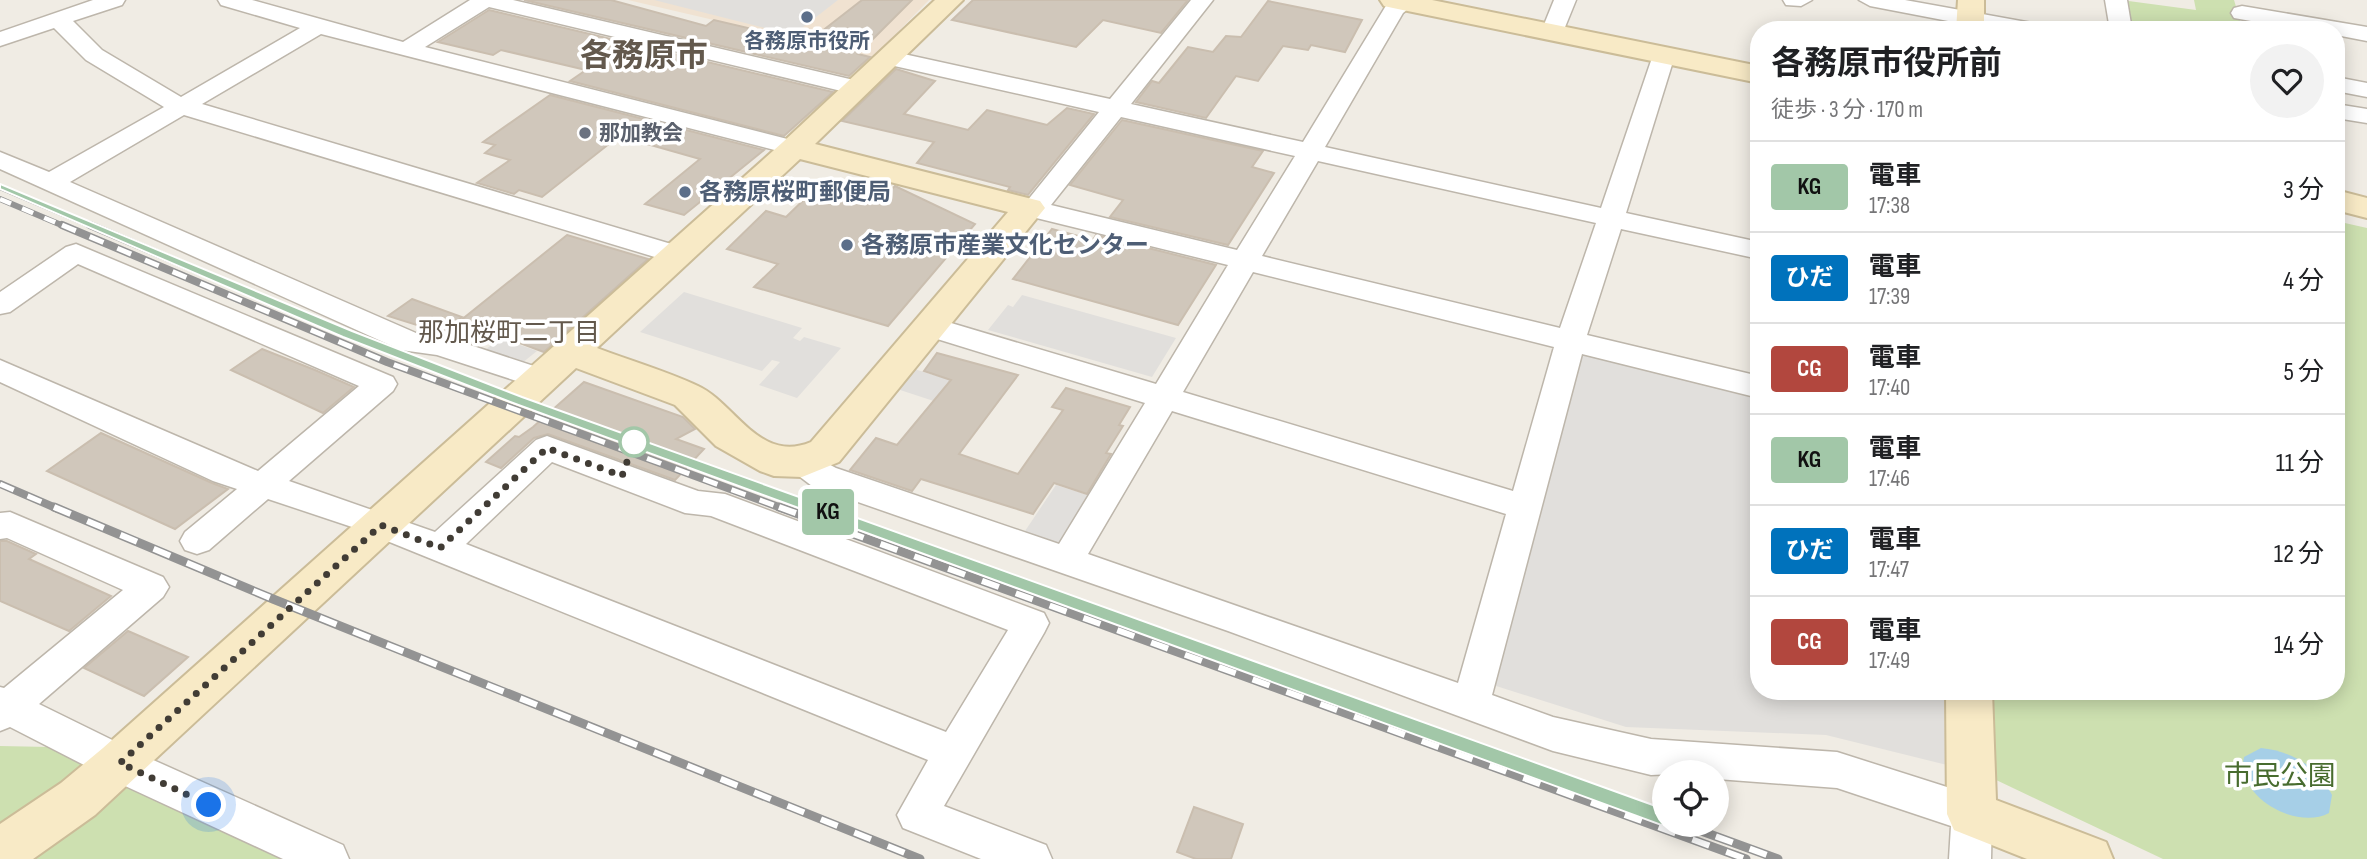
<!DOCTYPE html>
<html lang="ja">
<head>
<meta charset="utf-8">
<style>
	:root { --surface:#fff; --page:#f2f2f2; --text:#202124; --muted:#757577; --line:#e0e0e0 }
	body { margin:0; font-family:"Sofia Sans Condensed","Noto Sans JP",sans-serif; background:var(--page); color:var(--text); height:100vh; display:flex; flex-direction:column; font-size:26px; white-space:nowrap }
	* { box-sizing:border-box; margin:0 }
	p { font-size:23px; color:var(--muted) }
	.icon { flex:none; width:38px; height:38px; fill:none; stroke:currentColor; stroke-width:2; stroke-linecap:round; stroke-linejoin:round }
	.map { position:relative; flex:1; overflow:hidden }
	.details { position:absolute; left:1750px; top:21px; width:595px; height:679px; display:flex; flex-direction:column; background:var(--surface); border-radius:28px; box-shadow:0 4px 18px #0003 }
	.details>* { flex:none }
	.badge { padding:0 14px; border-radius:5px; font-size:24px; line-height:46px }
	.buttons { position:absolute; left:1652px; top:760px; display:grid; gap:14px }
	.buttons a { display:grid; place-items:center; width:77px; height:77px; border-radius:50%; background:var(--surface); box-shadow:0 4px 18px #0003; font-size:35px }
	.you { position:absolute; width:35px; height:35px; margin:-18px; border:5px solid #fff; border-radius:50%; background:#1a73e8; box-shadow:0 0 0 10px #1a73e833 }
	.map>.badge { position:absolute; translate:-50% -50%; box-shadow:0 0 0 4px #fff }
	.round { display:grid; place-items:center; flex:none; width:74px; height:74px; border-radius:37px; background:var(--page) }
	.headline { display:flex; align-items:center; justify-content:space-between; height:119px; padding:0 21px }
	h1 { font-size:33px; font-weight:700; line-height:52px }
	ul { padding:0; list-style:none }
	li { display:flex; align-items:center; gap:21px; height:91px; padding:0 21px; border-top:2px solid var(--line) }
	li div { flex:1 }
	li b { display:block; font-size:26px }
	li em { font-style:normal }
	li .badge { min-width:77px; font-weight:700; text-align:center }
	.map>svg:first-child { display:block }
	.commercial { fill:#f0e2d1 }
	.green { fill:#cde0b0 }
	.parking { fill:#e1dfdc }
	.water { fill:#a6cfe7 }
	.building { fill:#d0c7bb; stroke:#cabeaf; stroke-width:2 }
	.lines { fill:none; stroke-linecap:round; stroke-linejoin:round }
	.street-casing { stroke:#bdb6ab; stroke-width:3 }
	.secondary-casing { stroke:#cbbc98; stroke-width:4 }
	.street { fill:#fff; fill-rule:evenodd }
	.secondary { fill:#f8eac6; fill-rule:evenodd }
	.rail-far2-casing { stroke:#939393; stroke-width:6 }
	.rail-far1-casing { stroke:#939393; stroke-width:8 }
	.rail-casing { stroke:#939393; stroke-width:9 }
	.rail-far2 { stroke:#fff; stroke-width:4.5; stroke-dasharray:12; stroke-linecap:butt }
	.rail-far1 { stroke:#fff; stroke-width:5; stroke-dasharray:15; stroke-linecap:butt }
	.rail { stroke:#fff; stroke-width:6; stroke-dasharray:18; stroke-linecap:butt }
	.line { fill:#a2c7a8; stroke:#fff; stroke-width:2 }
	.walk { stroke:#413c35; stroke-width:7; stroke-dasharray:0 12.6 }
	.service-dot { fill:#5c6f8a; stroke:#fff; stroke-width:2.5 }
	.worship-dot { fill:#6b7280; stroke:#fff; stroke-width:2.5 }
	.stop-dot { fill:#fff; stroke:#a2c7a8; stroke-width:3.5 }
	.labels { text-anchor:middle; stroke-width:7; stroke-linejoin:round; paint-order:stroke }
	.far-service-label { font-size:21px; font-weight:bold; fill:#4e5e75; stroke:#fff }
	.far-worship-label { font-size:21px; font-weight:bold; fill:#5b616d; stroke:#fff; text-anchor:start }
	.service-label { font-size:24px; font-weight:bold; fill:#4e5e75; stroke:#fff; text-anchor:start }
	.neighbourhood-label { font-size:26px; fill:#63594d; stroke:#fff }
	.near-park-label { font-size:28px; fill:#486c2f; stroke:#fff }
	.far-town-label { font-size:32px; font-weight:bold; fill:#63594d; stroke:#fff }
</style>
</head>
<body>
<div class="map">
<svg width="2367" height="859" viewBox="0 0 2367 859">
	<rect width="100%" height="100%" fill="#f0ece4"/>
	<path class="commercial" d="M 628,0 L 929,0 L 873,57 Z"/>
	<g class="green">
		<path d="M 2121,0 L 2196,10 L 2194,0 L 2234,0 L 2243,30 L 2126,30 Z"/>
		<path d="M 2336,221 L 2367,228 L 2367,859 L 2163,859 L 1992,778 L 1993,691 L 2336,691 Z"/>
		<path d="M 0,746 L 50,747 L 281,859 L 0,859 Z"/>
	</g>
	<g class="parking">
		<path d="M 654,0 L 838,0 L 793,35 Z"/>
		<path d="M 684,292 L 802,328 L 793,338 L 800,341 L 804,337 L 841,348 L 797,398 L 759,385 L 780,362 L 772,360 L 762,371 L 640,332 Z"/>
		<path d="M 1022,295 L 1176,338 L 1152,377 L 988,330 L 1008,305 L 1013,307 Z"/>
		<path d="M 500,338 L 537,351 L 522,363 L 485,350 Z"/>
		<path d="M 1583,353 L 1759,397 L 1759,691 L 1947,691 L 1947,765 L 1826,735 L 1626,727 L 1493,685 Z"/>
		<path d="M 911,368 L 969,386 L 952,407 L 894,388 Z"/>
		<path d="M 1056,485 L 1094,497 L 1060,551 L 1021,537 Z"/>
	</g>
	<path class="water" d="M 2261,748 C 2292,751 2318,767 2332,795 L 2329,813 C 2296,831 2235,796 2244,757 Z"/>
	<g class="building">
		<path d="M 524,0 L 611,0 L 706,26 L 714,20 L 808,42 L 862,0 L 912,0 L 858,54 L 870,57 L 849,76 Z"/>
		<path d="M 973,0 L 1188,0 L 1161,33 L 1103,20 L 1076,47 L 952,20 Z"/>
		<path d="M 1268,1 L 1362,20 L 1345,52 L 1311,45 L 1308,50 L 1283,46 L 1258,81 L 1236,76 L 1206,118 L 1136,102 L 1152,81 L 1159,83 L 1188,47 L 1213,52 L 1226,36 L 1241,37 Z"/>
		<path d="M 489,10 L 833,92 L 784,136 L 570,81 L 586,70 L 501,50 L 493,55 L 438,42 Z"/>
		<path d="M 896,69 L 935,81 L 904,114 L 968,130 L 987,110 L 1047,125 L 1067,108 L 1094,114 L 1028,195 L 1008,190 L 1010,187 L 917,163 L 934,142 L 842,121 Z"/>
		<path d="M 550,95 L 764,150 L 684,215 L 645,204 L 700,159 L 619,136 L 542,197 L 519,190 L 514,194 L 477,183 L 510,160 L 485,153 L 495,145 L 483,142 Z"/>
		<path d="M 1122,120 L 1263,151 L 1252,167 L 1274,173 L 1228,245 L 1110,217 L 1123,200 L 1070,185 Z"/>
		<path d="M 819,185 L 880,201 L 895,186 L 975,224 L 888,326 L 754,287 L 778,264 L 727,249 L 766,211 L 786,217 Z"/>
		<path d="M 1052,229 L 1093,240 L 1096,235 L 1216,265 L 1178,325 L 1013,279 Z"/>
		<path d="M 567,235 L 648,259 L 544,352 L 460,321 Z"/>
		<path d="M 412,299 L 462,317 L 442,333 L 388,316 Z"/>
		<path d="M 262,349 L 315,370 L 354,387 L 323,413 L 231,370 Z"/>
		<path d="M 937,353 L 1018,375 L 959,454 L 1018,474 L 1063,410 L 1052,407 L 1066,388 L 1130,407 L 1119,425 L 1123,426 L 1106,453 L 1111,454 L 1087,494 L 1054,483 L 1033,514 L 921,479 L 912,491 L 850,470 L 876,438 L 897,445 L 951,380 L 924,371 Z"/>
		<path d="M 584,382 L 683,417 L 695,429 L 676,439 L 704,449 L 675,480 L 548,434 L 534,438 L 501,468 L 486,462 L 515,436 L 519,437 L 533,427 Z"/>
		<path d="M 101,433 L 212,483 L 228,489 L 175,529 L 47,471 Z"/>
		<path d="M 0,541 L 7,541 L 36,554 L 29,559 L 111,596 L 69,631 L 0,601 Z"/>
		<path d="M 128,631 L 188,657 L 144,696 L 84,668 Z"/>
		<path d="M 1194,807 L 1243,824 L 1231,859 L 1196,859 L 1177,852 Z"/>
	</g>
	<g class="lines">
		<defs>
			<g id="street">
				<path d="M 93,0 L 125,0 L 122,5 L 73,21 L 102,50 L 181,97 L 300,28 L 221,5 L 218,0 L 252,0 L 403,42 L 470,0 L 513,0 L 858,81 L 866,83 L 870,88 L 866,93 L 858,95 L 489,7 L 425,47 L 803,143 L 806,148 L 803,153 L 794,155 L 321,34 L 202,104 L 688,249 L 692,255 L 688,261 L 678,264 L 184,115 L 70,182 L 416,333 L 449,338 L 552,372 L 556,379 L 552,386 L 541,389 L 437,355 L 401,350 L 0,169 L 0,152 L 49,172 L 164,107 L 86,60 L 54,28 L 0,46 L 0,32 Z"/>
				<path d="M 1191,0 L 1213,0 L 1131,104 L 1303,142 L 1387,4 L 1394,0 L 1419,0 L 1403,13 L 1325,147 L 1601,208 L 1653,55 L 1664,48 L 1672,50 L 1675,55 L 1626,213 L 1759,242 L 1759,259 L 1621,229 L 1587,335 L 1759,376 L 1759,398 L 1582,354 L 1492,695 L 1553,717 L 1651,739 L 1837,752 L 1972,795 L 1986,801 L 1992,814 L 1991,859 L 1949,859 L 1951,826 L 1837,788 L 1717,779 L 1717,772 L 1651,775 L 1553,751 L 1228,631 L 812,486 L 791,470 L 786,462 L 791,454 L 802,450 L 836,468 L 1059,544 L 1145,403 L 921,334 L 916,327 L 921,320 L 931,317 L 1156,384 L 1228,265 L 1020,214 L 1016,208 L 1020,202 L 1027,201 L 1099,112 L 890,65 L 879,58 L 890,51 L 1110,99 ZM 1121,117 L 1295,156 L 1237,250 L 1051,205 ZM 1318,161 L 1596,223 L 1560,328 L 1262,256 ZM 1253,272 L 1554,347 L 1513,491 L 1183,392 ZM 1172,411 L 1506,514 L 1458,683 L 1088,554 Z"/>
				<path d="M 1554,0 L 1576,0 L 1563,32 L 1552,39 L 1541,32 Z"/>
				<path d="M 1783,0 L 1812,0 L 1801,6 L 1786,5 Z"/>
				<path d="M 1859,0 L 1905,0 L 2032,23 L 2043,30 L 1995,30 L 1870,6 Z"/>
				<path d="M 2105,0 L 2127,0 L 2132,30 L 2110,30 Z"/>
				<path d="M 2242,6 L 2367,27 L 2367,41 L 2336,35 L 2336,30 L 2302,30 L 2234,18 L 2231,13 L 2234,8 Z"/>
				<path d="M 2336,77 L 2367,83 L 2367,97 L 2336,91 Z"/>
				<path d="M 2336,104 L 2367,109 L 2367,123 L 2336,118 Z"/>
				<path d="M 76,244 L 393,377 L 397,384 L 393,391 L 289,481 L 435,532 L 536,440 L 547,436 L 698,491 L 725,494 L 1044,613 L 1049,623 L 1044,633 L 944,806 L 1046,845 L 1052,859 L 981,859 L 903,828 L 897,815 L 928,760 L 355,528 L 268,499 L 209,550 L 197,554 L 185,550 L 180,541 L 185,532 L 237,489 L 213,481 L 0,382 L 0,360 L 258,471 L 359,386 L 78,264 L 10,312 L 0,314 L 0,292 L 66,247 ZM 552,462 L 685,513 L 711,516 L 1008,630 L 946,732 L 466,544 Z"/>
				<path d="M 10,512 L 163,577 L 169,587 L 163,597 L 39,704 L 151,759 L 343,845 L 349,859 L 283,859 L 123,785 L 10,727 L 0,731 L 0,687 L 4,688 L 123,590 L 7,538 L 0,539 L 0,513 Z"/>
			</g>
			<g id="secondary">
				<path d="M 935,0 L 963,0 L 815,144 L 1040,201 L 1045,208 L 839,462 L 802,477 L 774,476 L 760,471 L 716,446 L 675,405 L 576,368 L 95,815 L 33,859 L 0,859 L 0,824 L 61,783 L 103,748 L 783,142 ZM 800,159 L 1008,212 L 811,442 C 759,464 735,403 698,386 C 666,371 631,361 597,348 Z"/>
				<path d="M 1380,0 L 1432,0 L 1759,66 L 1759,83 L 1393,8 L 1384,6 Z"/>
				<path d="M 1958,0 L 1984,0 L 1984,30 L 1956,30 Z"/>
				<path d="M 2336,190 L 2367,198 L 2367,218 L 2336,210 Z"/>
				<path d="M 1946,691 L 1992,691 L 1996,800 L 2106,842 L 2113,859 L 2027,859 L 1954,830 L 1947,814 Z"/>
			</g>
		</defs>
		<use href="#street" class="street-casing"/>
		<use href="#secondary" class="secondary-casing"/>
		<use href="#street" class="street"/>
		<use href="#secondary" class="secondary"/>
		<defs>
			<g id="rail-far2">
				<path d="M 0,187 L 94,227"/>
				<path d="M 0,199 L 66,227"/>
			</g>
			<g id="rail-far1">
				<path d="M 62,225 L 387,362 L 784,509"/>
				<path d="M 90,225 L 348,334 L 517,400 L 815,509"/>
				<path d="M 0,484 L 58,509"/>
			</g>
			<g id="rail">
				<path d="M 54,507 L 273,599 L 920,859"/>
				<path d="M 779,507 L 1746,859"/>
				<path d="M 810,507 L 1664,818"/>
				<path d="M 1682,824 L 1778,859"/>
			</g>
		</defs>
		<use href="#rail-far2" class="rail-far2-casing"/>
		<use href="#rail-far1" class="rail-far1-casing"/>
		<use href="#rail" class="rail-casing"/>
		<use href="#rail-far2" class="rail-far2"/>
		<use href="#rail-far1" class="rail-far1"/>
		<use href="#rail" class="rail"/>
	</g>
	<path class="line" d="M 0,184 L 352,331 L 522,397 L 1664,809 L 1670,812 L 1673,818 L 1670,823 L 1664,826 L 513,403 L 343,337 L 0,189 Z"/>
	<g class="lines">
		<path class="walk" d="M 209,805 L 120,763 L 381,525 L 440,548 L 547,448 L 622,476 L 634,442"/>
	</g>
	<g class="service-dot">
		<circle cx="807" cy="17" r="7"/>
		<circle cx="685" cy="192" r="7"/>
		<circle cx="847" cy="245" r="7"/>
	</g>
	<circle class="worship-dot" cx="585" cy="133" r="7"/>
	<circle class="stop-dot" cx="634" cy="442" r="14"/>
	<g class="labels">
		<g class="far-service-label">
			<text x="807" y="48">各務原市役所</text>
		</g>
		<g class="far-worship-label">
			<text x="599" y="140">那加教会</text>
		</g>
		<g class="service-label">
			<text x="699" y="200">各務原桜町郵便局</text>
			<text x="861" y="253">各務原市産業文化センター</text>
		</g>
		<g class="neighbourhood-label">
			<text x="509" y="341">那加桜町二丁目</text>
		</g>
		<g class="near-park-label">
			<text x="2280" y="785">市民公園</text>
		</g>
		<g class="far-town-label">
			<text x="644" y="66">各務原市</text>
		</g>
	</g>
</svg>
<div class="buttons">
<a><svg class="icon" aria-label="locate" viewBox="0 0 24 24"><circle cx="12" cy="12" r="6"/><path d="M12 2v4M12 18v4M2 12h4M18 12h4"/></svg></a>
</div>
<div class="you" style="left:209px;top:805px"></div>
<b class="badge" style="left:828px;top:512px;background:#a2c7a8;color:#111">KG</b>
<section class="details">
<div class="headline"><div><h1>各務原市役所前</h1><p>徒歩 · 3 分 · 170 m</p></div><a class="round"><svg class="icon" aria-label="heart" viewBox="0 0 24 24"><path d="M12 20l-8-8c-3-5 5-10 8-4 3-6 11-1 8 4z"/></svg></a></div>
<ul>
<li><span class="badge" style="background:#a2c7a8;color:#111">KG</span><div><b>電車</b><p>17:38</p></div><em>3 分</em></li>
<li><span class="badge" style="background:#0072bc;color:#fff">ひだ</span><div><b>電車</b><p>17:39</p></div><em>4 分</em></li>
<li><span class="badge" style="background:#b2473e;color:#fff">CG</span><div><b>電車</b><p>17:40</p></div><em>5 分</em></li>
<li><span class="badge" style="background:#a2c7a8;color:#111">KG</span><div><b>電車</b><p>17:46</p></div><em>11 分</em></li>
<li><span class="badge" style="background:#0072bc;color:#fff">ひだ</span><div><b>電車</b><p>17:47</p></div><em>12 分</em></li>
<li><span class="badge" style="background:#b2473e;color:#fff">CG</span><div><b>電車</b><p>17:49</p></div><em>14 分</em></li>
</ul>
</section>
</div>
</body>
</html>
